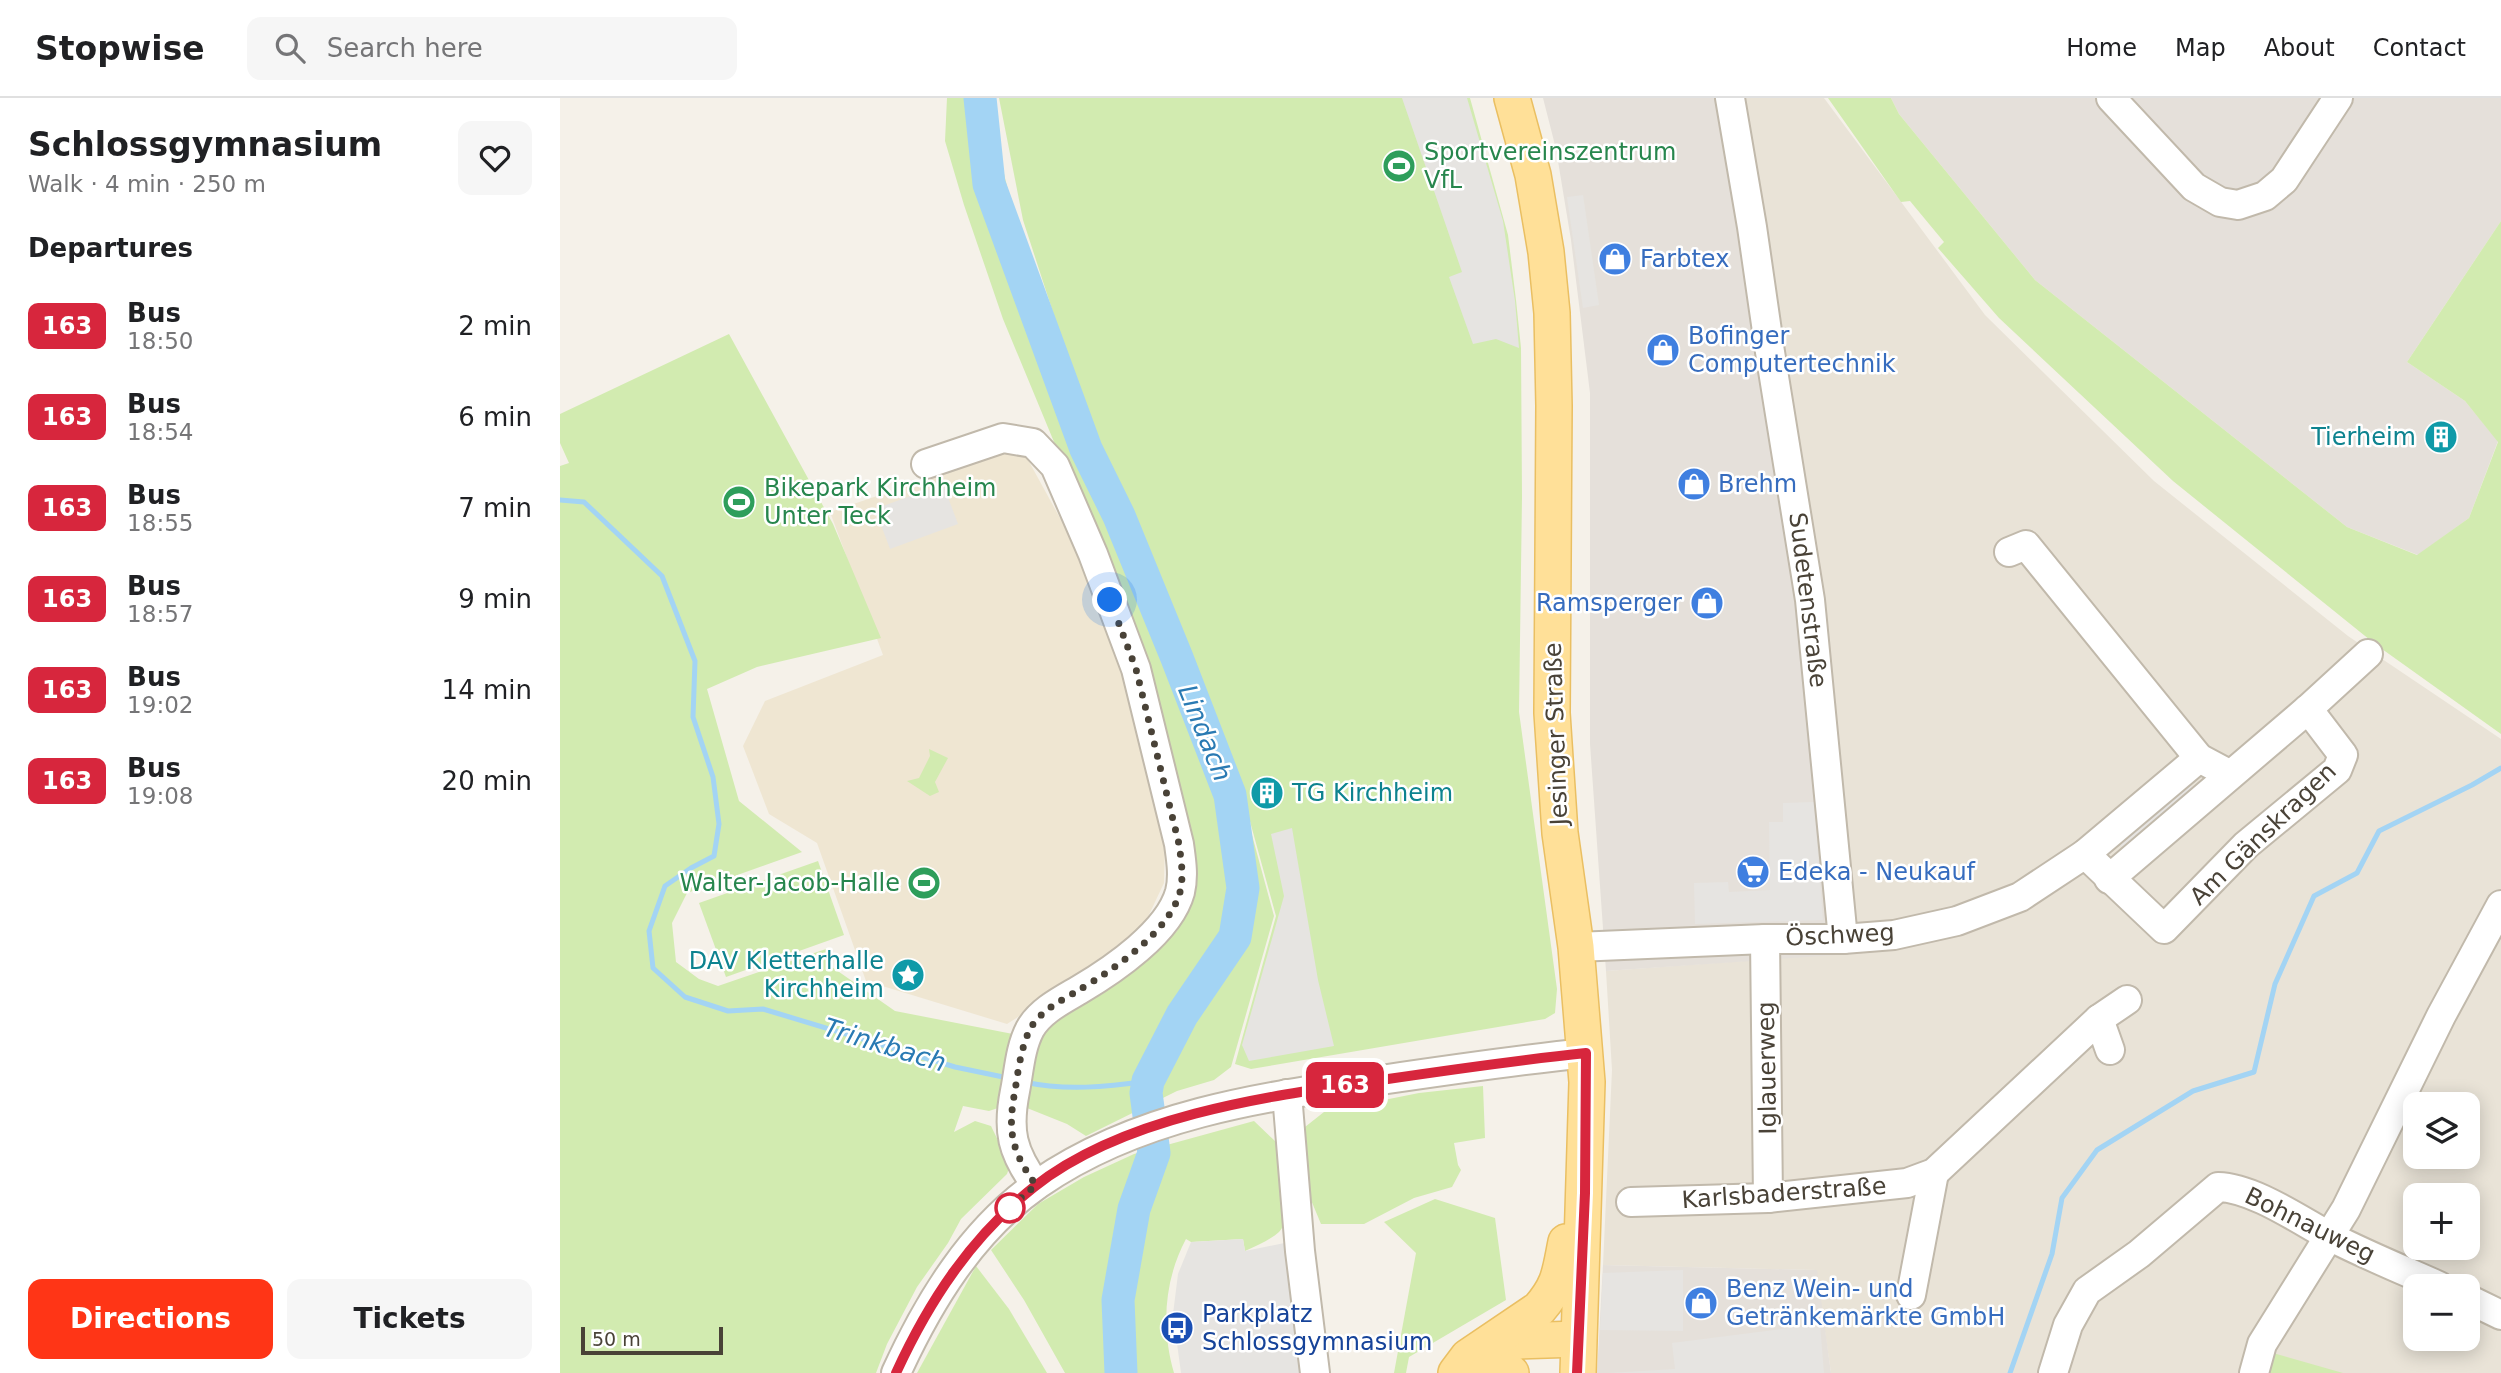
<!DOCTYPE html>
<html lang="en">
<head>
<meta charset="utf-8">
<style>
	:root { --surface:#fff; --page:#f6f6f6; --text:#202124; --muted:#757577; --line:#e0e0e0; --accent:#ff3516 }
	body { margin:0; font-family:"DejaVu Sans",sans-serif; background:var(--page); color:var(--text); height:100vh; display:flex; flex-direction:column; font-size:26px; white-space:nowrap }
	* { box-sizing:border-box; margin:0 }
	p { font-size:23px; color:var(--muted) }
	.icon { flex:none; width:38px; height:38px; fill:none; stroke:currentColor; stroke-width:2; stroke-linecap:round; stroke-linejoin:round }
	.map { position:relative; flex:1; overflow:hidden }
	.details { display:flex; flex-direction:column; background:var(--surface); width:560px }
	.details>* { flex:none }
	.badge { padding:0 14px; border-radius:10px; font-size:24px; line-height:46px }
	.buttons { position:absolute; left:1843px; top:994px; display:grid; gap:14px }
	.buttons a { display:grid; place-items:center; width:77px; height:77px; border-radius:14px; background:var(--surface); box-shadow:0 4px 18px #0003; font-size:35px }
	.scale { position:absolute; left:21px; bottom:18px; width:142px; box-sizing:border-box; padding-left:7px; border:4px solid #494237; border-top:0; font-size:19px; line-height:24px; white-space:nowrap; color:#494237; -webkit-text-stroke:5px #fff; paint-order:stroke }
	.you { position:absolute; width:35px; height:35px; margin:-18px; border:5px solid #fff; border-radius:50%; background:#1a73e8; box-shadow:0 0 0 10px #1a73e833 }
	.map>.badge { position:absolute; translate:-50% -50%; box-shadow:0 0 0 4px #fff }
	h2 { padding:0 28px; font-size:26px; line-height:63px }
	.round { display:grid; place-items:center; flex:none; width:74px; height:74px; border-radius:14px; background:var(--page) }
	.headline { display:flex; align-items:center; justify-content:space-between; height:119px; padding:0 28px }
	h1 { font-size:33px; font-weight:700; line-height:52px }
	.primary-button { display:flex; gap:14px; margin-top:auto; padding:14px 28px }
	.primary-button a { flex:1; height:80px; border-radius:14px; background:var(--accent); color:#fff; font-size:28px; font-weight:700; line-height:80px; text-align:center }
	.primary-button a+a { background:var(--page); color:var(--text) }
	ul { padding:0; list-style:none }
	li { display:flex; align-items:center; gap:21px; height:91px; padding:0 28px }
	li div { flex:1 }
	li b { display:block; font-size:26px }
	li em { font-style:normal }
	li .badge { min-width:77px; font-weight:700; text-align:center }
	header { display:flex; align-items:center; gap:42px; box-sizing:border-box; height:98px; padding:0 35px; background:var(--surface); border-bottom:2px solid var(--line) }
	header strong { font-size:33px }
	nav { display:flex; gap:38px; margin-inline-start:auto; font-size:24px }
	.search { width:490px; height:63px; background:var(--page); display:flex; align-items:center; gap:18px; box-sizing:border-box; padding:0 24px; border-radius:14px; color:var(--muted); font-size:26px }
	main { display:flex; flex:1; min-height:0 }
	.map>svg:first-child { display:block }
	.residential { fill:#e9e3d7; fill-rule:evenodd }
	.industrial { fill:#e5e0da }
	.education { fill:#efe6d2 }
	.green { fill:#d2ebb0 }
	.parking { fill:#e6e4e1 }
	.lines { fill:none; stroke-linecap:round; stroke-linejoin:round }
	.stream { stroke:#a3d4f4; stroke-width:5 }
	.river { stroke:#a3d4f4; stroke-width:33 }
	.minor-casing { stroke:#c1b9ab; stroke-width:32 }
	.major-casing { stroke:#eabf62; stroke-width:38 }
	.minor { stroke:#fff; stroke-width:28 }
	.major { stroke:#ffe098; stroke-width:35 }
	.line-casing { stroke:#fff; stroke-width:16 }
	.line { stroke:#d7263d; stroke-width:10 }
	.walk { stroke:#494237; stroke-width:7; stroke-dasharray:0 12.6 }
	.stop-dot { fill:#fff; stroke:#d7263d; stroke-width:3.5 }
	.labels { text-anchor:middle; stroke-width:5; stroke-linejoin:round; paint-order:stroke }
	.leisure-label { font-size:24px; fill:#27864d; stroke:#fff; text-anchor:start }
	.shop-label { font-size:24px; fill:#366cbe; stroke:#fff; text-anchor:start }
	.culture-label { font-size:24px; fill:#0d838f; stroke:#fff; text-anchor:end }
	.street-label { font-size:24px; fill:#494237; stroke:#fff }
	.transit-label { font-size:24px; fill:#164399; stroke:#fff; text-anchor:start }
	.water-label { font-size:26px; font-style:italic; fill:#297ab3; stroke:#fff }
</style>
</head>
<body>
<header>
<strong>Stopwise</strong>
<div class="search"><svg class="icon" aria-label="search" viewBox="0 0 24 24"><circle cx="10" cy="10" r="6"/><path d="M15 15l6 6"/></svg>Search here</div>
<nav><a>Home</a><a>Map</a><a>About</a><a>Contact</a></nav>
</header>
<main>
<section class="details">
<div class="headline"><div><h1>Schlossgymnasium</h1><p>Walk · 4 min · 250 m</p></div><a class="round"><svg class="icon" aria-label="heart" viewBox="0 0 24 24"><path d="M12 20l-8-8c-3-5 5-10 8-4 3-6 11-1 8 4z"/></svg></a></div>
<h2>Departures</h2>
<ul>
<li><span class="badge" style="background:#d7263d;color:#fff">163</span><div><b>Bus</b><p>18:50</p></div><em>2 min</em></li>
<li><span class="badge" style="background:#d7263d;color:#fff">163</span><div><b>Bus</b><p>18:54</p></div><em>6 min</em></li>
<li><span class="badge" style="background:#d7263d;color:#fff">163</span><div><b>Bus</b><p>18:55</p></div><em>7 min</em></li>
<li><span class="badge" style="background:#d7263d;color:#fff">163</span><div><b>Bus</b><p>18:57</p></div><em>9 min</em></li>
<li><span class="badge" style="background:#d7263d;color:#fff">163</span><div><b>Bus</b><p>19:02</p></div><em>14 min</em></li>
<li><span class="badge" style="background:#d7263d;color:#fff">163</span><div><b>Bus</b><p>19:08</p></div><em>20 min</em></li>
</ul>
<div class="primary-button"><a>Directions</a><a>Tickets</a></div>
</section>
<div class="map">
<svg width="1941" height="1275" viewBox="0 0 1941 1275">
	<rect width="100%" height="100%" fill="#f5f1e9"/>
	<path class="residential" d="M 1175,0 L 1264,0 L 1425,217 L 1594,383 L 1788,538 L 1941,641 L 1941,1275 L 1271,1275 L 1256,1172 L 1043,1167 L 1052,972 L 1046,873 L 1291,855 ZM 1855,1006 L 1908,1006 L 1908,1059 L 1855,1059 ZM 1855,1097 L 1908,1097 L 1908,1150 L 1855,1150 ZM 1855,1188 L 1908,1188 L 1908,1241 L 1855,1241 Z"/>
	<g class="industrial">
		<path d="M 983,0 L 1175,0 L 1256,488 L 1291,856 L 1046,873 L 1030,646 L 1030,295 L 1011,142 L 996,51 Z"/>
		<path d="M 1331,0 L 1941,0 L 1941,123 L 1847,264 L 1905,303 L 1938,343 L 1909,420 L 1858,457 L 1787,429 L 1475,182 L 1339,16 Z"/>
		<path d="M 1043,1167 L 1257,1172 L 1271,1275 L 1037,1275 Z"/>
	</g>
	<path class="education" d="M 461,349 L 523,462 L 565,585 L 605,746 L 604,785 L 587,821 L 539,867 L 447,926 L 306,883 L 257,745 L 209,716 L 183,648 L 205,603 L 323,557 L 270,414 Z"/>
	<g class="green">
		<path d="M 387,0 L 431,0 L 438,52 L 461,144 L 507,280 L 583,453 L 679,689 L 714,818 L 671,969 L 654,982 L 617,993 L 526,1038 L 507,1026 L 467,1010 L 438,1010 L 429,1013 L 403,1008 L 394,1034 L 415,1023 L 431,1028 L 450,1067 L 447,1076 L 401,1121 L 388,1145 L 357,1189 L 327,1246 L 316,1275 L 0,1275 L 0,368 L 9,365 L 0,345 L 0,316 L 169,236 L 273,426 L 321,540 L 197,569 L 147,591 L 179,703 L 242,754 L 127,795 L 112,825 L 116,864 L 139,881 L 158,888 L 266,851 L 272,869 L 335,913 L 474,940 L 488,924 L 537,890 L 541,897 L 586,863 L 617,833 L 632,805 L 626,801 L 516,397 L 443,221 L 404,107 L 385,43 Z"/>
		<path d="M 439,0 L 910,0 L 948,137 L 956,202 L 961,250 L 962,399 L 959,614 L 997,891 L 995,915 L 985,921 L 691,971 L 675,966 L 716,818 L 680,687 L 514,279 L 463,122 Z"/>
		<path d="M 1268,0 L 1331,0 L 1339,16 L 1475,182 L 1787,429 L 1857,457 L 1909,420 L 1938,344 L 1905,303 L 1847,264 L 1941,123 L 1941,636 L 1815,546 L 1613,383 L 1439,220 L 1378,150 L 1384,144 L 1350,103 L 1341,104 Z"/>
		<path d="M 369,651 L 388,660 L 375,684 L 379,694 L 370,698 L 347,683 L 359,680 L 370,658 Z"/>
		<path d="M 258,763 L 284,837 L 166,879 L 139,805 Z"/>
		<path d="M 923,988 L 925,1040 L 894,1045 L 898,1067 L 901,1072 L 892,1089 L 854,1100 L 804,1126 L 761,1126 L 751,1102 L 745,1029 L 764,1014 L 859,995 Z"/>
		<path d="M 694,1023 L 716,1044 L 719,1053 C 722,1072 734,1119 719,1134 C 710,1142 696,1148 685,1153 L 683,1141 L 631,1144 L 626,1141 C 604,1182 601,1230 614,1275 L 505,1275 L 464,1202 L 431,1152 L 478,1106 L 524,1079 L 574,1056 Z"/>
		<path d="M 875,1101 L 935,1120 L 946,1202 L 849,1259 L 846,1275 L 834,1275 L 856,1155 L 824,1124 Z"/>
		<path d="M 416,1168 L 449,1211 L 487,1275 L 357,1275 Z"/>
		<path d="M 1713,1255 L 1783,1275 L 1707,1275 Z"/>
	</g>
	<g class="parking">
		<path d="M 842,0 L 907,0 L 943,123 L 955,203 L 959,250 L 936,241 L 913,246 L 889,179 L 902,174 Z"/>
		<path d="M 1023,97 L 1039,207 L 1023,210 L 1007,99 Z"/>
		<path d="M 383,386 L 398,426 L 330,451 L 315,411 Z"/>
		<path d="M 1626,682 L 1637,694 L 1566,754 L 1556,742 Z"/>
		<path d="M 1254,704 L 1263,822 L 1135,826 L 1134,785 L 1168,784 L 1169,794 L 1210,792 L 1209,724 L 1223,724 L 1223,705 Z"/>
		<path d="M 732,730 L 758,882 L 774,948 L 689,963 L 682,947 L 724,798 L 711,736 Z"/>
		<path d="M 683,1141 L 685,1153 L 734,1143 L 749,1275 L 621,1275 L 613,1216 L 618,1176 L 631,1144 Z"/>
		<path d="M 1123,1172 L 1123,1233 L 1040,1232 L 1043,1175 Z"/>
		<path d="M 1260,1226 L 1264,1275 L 1048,1275 L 1115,1271 L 1112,1245 Z"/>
	</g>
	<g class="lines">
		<g class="stream">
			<path d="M 0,402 L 24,404 L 102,478 L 135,563 L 133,619 L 153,679 L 159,726 L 154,758 L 131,770 L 105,788 L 89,833 L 93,870 L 125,899 L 168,913 L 203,911 L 395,969 L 448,980"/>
			<path d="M 464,984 C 506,993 546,989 588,983"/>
			<path d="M 1450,1275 L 1492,1156 L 1502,1100 L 1537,1052 L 1633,993 L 1694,974 L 1715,886 L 1754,798 L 1797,775 L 1819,733 L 1912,687 L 1941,670"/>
		</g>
		<path class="river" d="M 420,0 L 429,86 L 526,351 L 559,418 L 617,560 L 670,697 L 683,790 L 675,839 L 622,917 L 588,983 L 586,995 L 594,1055 L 574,1111 L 558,1202 L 561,1275"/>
		<defs>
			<g id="minor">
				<path d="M 1170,0 L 1192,129 L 1210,254 L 1250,502 L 1283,841"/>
				<path d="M 1551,0 L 1634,89 L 1660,104 L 1678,107 L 1705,98 L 1724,82 L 1778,0"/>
				<path d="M 366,366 L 443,340 L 473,345 L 495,368 L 533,456 L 576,571 L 619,746 C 621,761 624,778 620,794 C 609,834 553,872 519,892 C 502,902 480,913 470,931 C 460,950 459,973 455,993 C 447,1033 452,1054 476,1087"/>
				<path d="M 1449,454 L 1466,447 L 1639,660 L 1669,676"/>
				<path d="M 1525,756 L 1639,660"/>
				<path d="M 1549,781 L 1748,611 L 1808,556"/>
				<path d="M 1205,841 L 1208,1100"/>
				<path d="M 1016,849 L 1205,841 L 1283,841 L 1334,837 L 1397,823 L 1460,799 L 1525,756 L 1604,831 L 1686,747 L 1777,672 L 1783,657 L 1748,611"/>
				<path d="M 1539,921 L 1550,952"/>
				<path d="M 727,996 L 740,1153 L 755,1275"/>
				<path d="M 1071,1104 L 1208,1100 L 1347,1085 L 1374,1075 L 1539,921 L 1567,902"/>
				<path d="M 1351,1197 L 1374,1075"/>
				<path d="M 1908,1201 L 1941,1217"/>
				<path d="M 336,1275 C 369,1203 412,1132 478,1086 C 579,1016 702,999 821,982 C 889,972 957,962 1026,955"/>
				<path d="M 1493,1275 L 1508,1227 L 1527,1193 L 1579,1156 L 1658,1089 C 1694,1090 1739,1122 1771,1139 C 1806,1157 1843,1172 1879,1188"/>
				<path d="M 1694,1275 L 1702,1246 L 1786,1111 L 1881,918 L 1941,807"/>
			</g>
			<g id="major">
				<path d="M 952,0 L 973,77 L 986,154 L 992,215 L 994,308 L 992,615 L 1000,735 L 1016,849 L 1027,984 L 1018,1275"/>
				<path d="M 931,1248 L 957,1243 L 1018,1241"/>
				<path d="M 896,1275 L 908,1259 L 979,1211 C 1000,1187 1000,1174 1006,1144"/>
				<path d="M 926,1275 L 951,1275"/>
			</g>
		</defs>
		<use href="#minor" class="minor-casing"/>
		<use href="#major" class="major-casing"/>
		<use href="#minor" class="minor"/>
		<use href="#major" class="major"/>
	</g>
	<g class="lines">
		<defs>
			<path id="line" d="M 336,1275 C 369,1203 411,1139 474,1089 C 565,1017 709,998 821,982 C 889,972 958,962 1026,955 L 1025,1095 L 1017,1275"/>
		</defs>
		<use href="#line" class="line-casing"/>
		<use href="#line" class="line"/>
		<path class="walk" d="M 450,1110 L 446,1113 L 476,1087 C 452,1054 447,1034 455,993 C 458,973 461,950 470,931 C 480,913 502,902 519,892 C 553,872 609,834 620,794 C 624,778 621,761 619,746 L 576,571 L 550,502"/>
	</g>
	<defs>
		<symbol id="stadium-disc" viewBox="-11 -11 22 22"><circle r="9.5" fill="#2e9e5b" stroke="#fff"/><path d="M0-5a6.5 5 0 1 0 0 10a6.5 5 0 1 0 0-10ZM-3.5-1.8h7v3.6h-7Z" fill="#fff"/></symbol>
		<symbol id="shop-disc" viewBox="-11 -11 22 22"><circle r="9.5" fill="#3f7fe0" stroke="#fff"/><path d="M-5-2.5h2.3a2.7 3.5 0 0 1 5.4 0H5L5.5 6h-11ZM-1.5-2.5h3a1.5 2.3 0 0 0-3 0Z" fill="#fff"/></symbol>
		<symbol id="building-disc" viewBox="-11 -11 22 22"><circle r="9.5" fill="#0f9aa8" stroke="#fff"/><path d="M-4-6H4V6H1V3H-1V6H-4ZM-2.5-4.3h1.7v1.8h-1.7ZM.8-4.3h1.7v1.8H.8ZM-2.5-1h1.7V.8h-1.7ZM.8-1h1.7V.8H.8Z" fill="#fff"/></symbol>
		<symbol id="supermarket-disc" viewBox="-11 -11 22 22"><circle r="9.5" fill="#3f7fe0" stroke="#fff"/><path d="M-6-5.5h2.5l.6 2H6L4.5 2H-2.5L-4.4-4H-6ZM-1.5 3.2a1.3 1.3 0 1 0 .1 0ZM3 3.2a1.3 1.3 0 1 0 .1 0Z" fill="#fff"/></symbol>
		<symbol id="sight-disc" viewBox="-11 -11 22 22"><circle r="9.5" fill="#0f9aa8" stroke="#fff"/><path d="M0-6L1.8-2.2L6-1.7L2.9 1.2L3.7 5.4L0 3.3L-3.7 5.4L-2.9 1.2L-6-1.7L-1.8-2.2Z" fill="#fff"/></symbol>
		<symbol id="bus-disc" viewBox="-11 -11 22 22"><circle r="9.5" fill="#1a4fb4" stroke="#fff"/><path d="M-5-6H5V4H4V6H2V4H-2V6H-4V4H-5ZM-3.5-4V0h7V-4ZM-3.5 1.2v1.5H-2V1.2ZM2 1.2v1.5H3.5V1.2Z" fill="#fff"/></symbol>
	</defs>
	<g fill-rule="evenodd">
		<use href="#stadium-disc" x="820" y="49" width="38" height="38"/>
		<use href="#shop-disc" x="1036" y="142" width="38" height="38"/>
		<use href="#shop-disc" x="1084" y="233" width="38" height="38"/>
		<use href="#building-disc" x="1862" y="320" width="38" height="38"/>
		<use href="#shop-disc" x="1115" y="367" width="38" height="38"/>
		<use href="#stadium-disc" x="160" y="385" width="38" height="38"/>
		<use href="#shop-disc" x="1128" y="486" width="38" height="38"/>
		<use href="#building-disc" x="688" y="676" width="38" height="38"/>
		<use href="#supermarket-disc" x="1174" y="755" width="38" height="38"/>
		<use href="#stadium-disc" x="345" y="766" width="38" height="38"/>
		<use href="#sight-disc" x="329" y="858" width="38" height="38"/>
		<use href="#shop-disc" x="1122" y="1186" width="38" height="38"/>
		<use href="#bus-disc" x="598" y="1211" width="38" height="38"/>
	</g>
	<circle class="stop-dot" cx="450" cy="1110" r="14"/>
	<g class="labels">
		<g class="leisure-label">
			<text x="864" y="62">Sportvereinszentrum<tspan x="864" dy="28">VfL</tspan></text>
			<text x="204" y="398">Bikepark Kirchheim<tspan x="204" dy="28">Unter Teck</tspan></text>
			<text x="340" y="793" text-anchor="end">Walter-Jacob-Halle</text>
		</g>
		<g class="shop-label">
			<text x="1080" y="169">Farbtex</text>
			<text x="1128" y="246">Bofinger<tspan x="1128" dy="28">Computertechnik</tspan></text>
			<text x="1158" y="394">Brehm</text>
			<text x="1122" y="513" text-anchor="end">Ramsperger</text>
			<text x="1218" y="782">Edeka - Neukauf</text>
			<text x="1166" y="1199">Benz Wein- und<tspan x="1166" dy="28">Getränkemärkte GmbH</tspan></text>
		</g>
		<g class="culture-label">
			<text x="1856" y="347">Tierheim</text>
			<text x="732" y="703" text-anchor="start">TG Kirchheim</text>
			<text x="324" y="871">DAV Kletterhalle<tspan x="324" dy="28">Kirchheim</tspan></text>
		</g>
		<g class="street-label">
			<text transform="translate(1248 502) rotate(83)" y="8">Sudetenstraße</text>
			<text transform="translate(996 636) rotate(-92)" y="8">Jesinger Straße</text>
			<text transform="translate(1703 736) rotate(-44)" y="8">Am Gänskragen</text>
			<text transform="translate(1280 837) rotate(-3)" y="8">Öschweg</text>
			<text transform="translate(1207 970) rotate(-91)" y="8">Iglauerweg</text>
			<text transform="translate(1224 1095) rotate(-4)" y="8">Karlsbaderstraße</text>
			<text transform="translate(1750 1127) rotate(26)" y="8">Bohnauweg</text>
		</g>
		<g class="transit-label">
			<text x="642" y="1224">Parkplatz<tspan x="642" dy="28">Schlossgymnasium</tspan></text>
		</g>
		<g class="water-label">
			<text transform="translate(645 635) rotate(68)" y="9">Lindach</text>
			<text transform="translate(325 947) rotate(17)" y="9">Trinkbach</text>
		</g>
	</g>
</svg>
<div class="buttons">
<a><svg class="icon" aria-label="layers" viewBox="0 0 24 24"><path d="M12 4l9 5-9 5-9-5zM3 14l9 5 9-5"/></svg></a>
<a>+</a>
<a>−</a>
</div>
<div class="scale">50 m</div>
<div class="you" style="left:550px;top:502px"></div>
<b class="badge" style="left:785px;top:987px;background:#d7263d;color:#fff">163</b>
</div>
</main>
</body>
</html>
